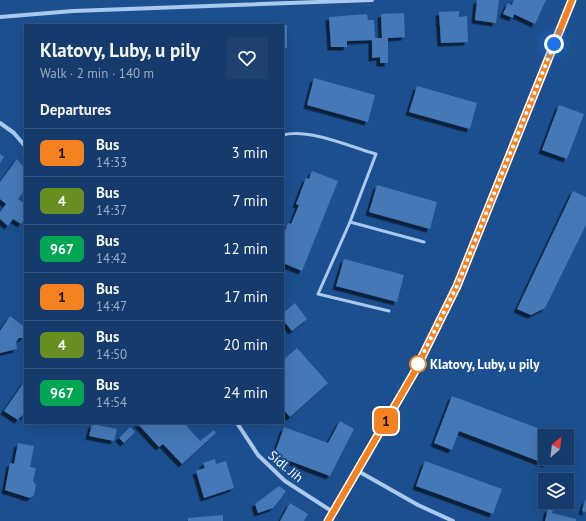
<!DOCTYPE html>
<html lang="en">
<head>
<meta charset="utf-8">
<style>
	:root { --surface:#143b6b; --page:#1d4271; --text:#f1f3f6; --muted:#9dadc1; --line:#33557e }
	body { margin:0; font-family:"PT Sans",sans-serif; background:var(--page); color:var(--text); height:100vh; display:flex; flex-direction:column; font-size:15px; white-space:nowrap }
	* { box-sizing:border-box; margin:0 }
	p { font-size:13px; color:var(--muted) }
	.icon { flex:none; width:22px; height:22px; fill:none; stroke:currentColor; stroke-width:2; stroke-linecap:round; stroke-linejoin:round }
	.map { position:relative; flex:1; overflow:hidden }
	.details { position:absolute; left:24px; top:24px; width:260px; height:400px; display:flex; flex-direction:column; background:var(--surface); border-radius:0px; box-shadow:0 4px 16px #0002,0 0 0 1px var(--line) }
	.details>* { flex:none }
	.badge { padding:0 8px; border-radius:6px; font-size:14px; line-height:26px }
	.needle { width:26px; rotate:28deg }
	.controls { position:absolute; left:538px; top:429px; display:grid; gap:8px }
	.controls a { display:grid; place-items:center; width:36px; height:36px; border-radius:0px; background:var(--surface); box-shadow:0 4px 16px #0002,0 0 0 1px var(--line); font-size:20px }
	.you { position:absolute; width:20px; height:20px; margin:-10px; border:3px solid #fff; border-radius:50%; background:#1a73e8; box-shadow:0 0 0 6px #1a73e833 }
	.map>.badge { position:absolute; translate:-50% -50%; box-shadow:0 0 0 2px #fff }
	h2 { padding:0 16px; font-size:15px; line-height:36px }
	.round { display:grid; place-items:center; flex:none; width:42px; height:42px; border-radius:0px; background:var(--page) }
	.overview { display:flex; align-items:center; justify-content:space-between; height:68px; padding:0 16px }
	h1 { font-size:19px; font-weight:800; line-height:30px }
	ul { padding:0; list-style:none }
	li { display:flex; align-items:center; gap:12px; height:48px; padding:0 16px; border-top:1px solid var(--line) }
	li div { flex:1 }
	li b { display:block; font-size:15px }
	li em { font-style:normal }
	li .badge { min-width:44px; font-weight:700; text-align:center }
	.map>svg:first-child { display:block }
	.building { fill:#4478b7; filter:url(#shadow) }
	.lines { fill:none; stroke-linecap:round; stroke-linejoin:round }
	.lane { stroke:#a9c9ee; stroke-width:3 }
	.street { stroke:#a9c9ee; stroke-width:4 }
	.secondary { stroke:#d6e6fa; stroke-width:8 }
	.line-casing { stroke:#fff; stroke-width:9 }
	.line { stroke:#f58220; stroke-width:6 }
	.walk { stroke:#fff; stroke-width:4; stroke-dasharray:0 7.2 }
	.stop-dot { fill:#fff; stroke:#f58220; stroke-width:2 }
	.labels { text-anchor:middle; stroke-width:4; stroke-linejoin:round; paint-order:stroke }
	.stop-label { font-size:13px; font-weight:bold; fill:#fff; stroke:#1b4f8f; text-anchor:start }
	.street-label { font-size:13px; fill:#fff; stroke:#1b4f8f }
</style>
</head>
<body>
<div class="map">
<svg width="586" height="521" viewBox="0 0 586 521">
	<defs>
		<filter id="shadow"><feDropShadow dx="-3.5" dy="3.5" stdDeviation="0" flood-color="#0009"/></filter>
	</defs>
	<rect width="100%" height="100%" fill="#1b4f8f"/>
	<g class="building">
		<path d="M 477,0 L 499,0 L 496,23 L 475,20 Z"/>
		<path d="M 514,0 L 546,0 L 535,24 L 514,14 L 513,18 L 503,14 L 508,3 L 512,5 Z"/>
		<path d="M 459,11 L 459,17 L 467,16 L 468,42 L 441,43 L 439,12 Z"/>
		<path d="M 404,13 L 405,37 L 388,38 L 388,63 L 380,63 L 380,57 L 372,58 L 372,40 L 347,41 L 347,47 L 331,47 L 329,17 L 367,14 L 368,20 L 374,20 L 375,38 L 382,38 L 381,14 Z"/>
		<rect x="283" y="25" width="4" height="23"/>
		<path d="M 314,78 L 375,95 L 368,122 L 307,105 Z"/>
		<path d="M 417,86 L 477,103 L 470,129 L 409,112 Z"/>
		<path d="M 559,105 L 584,114 L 567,159 L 542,150 Z"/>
		<path d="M 0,154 L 4,157 L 0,163 Z"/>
		<path d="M 17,159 L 25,169 L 25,190 L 18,199 L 25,204 L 25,218 L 21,224 L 13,219 L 8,226 L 0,219 L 0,212 L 6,204 L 0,199 L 0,182 Z"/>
		<path d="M 312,171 L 338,181 L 302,271 L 283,263 L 283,236 L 288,223 L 291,224 L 299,205 L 296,204 L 306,178 L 309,179 Z"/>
		<path d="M 377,185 L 437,202 L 430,229 L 369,212 Z"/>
		<path d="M 573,191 L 586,197 L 586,225 L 545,308 L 531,315 L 517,309 Z"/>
		<path d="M 344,259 L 404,275 L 397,302 L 336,286 Z"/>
		<path d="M 295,303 L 307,319 L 292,331 L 283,320 L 283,313 Z"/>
		<path d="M 10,316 L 25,327 L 25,335 L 23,338 L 19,338 L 16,342 L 17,349 L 0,353 L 0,331 Z"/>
		<path d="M 297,348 L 328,383 L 290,417 L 283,409 L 283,360 Z"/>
		<path d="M 25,381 L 25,417 L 22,415 L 18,420 L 4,411 Z"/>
		<path d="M 452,396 L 559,436 L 545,436 L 545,458 L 549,458 L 546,464 L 459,431 L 452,450 L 434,443 Z"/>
		<path d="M 340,421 L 354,429 L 330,476 L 274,455 L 284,427 L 328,443 Z"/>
		<path d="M 137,423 L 184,423 L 200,441 L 214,430 L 216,433 L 182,464 L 163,444 L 159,447 Z"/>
		<path d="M 92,424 L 117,429 L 114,441 L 89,436 Z"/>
		<path d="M 130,427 L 135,432 L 124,443 L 119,438 Z"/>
		<path d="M 18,443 L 34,446 L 30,467 L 36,468 L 33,481 L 36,485 L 34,495 L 30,498 L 5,490 L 10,463 L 14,464 Z"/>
		<path d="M 215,459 L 216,464 L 226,461 L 234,488 L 204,498 L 196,471 L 205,468 L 203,463 Z"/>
		<path d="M 425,461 L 502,489 L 493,514 L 416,486 Z"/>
		<path d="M 279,486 L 286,491 L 281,498 L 273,508 L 258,513 L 255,504 Z"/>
		<path d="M 586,498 L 586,512 L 582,511 Z"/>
		<path d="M 290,503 L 308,514 L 304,521 L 280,521 Z"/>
		<path d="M 548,509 L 553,510 L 552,513 L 576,519 L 576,521 L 545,521 Z"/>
		<path d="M 223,515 L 223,521 L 188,521 L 188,518 Z"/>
	</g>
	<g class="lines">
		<g class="lane">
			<path d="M 283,135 C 308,128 351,147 376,154 L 350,222 L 318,294 L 389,311"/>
			<path d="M 350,222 L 424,242"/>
		</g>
		<g class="street">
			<path d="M 0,17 L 73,11 L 372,0"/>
			<path d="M 0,123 L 14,133 L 25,146"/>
			<path d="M 237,423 L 258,455 L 285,481 L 333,512"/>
			<path d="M 358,471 L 418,505 L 453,521"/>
		</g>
		<path class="secondary" d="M 328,521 L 414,373 L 457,286 L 572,0"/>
	</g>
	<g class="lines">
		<defs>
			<path id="line" d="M 328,521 L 414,373 L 457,286 L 572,0"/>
		</defs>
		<use href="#line" class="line-casing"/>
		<use href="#line" class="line"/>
		<path class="walk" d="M 418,364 L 457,286 L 554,44"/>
	</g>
	<circle class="stop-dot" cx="418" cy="364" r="8"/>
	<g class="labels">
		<g class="stop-label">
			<text x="430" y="369">Klatovy, Luby, u pily</text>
		</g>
		<g class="street-label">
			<text transform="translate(286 466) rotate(40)" y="5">Sídl. Jih</text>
		</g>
	</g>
</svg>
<div class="controls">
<a><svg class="needle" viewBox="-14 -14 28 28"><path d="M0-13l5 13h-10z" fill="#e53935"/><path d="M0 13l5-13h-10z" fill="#9dadc1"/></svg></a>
<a><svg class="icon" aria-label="layers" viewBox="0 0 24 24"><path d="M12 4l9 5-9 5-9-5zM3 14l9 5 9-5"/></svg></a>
</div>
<div class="you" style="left:554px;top:44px"></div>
<b class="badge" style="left:386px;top:421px;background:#f58220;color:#111">1</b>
<section class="details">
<div class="overview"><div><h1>Klatovy, Luby, u pily</h1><p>Walk · 2 min · 140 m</p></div><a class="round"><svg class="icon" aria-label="heart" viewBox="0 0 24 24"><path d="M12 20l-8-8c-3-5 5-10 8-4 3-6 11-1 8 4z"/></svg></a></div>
<h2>Departures</h2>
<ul>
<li><span class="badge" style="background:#f58220;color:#111">1</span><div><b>Bus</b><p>14:33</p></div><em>3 min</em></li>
<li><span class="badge" style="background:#6b8e23;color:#fff">4</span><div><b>Bus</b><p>14:37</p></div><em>7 min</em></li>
<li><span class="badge" style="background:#00a651;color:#fff">967</span><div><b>Bus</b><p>14:42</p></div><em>12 min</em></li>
<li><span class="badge" style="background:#f58220;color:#111">1</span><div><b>Bus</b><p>14:47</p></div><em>17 min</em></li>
<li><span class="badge" style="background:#6b8e23;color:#fff">4</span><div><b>Bus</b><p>14:50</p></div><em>20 min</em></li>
<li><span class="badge" style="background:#00a651;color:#fff">967</span><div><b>Bus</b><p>14:54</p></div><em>24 min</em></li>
</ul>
</section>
</div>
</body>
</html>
